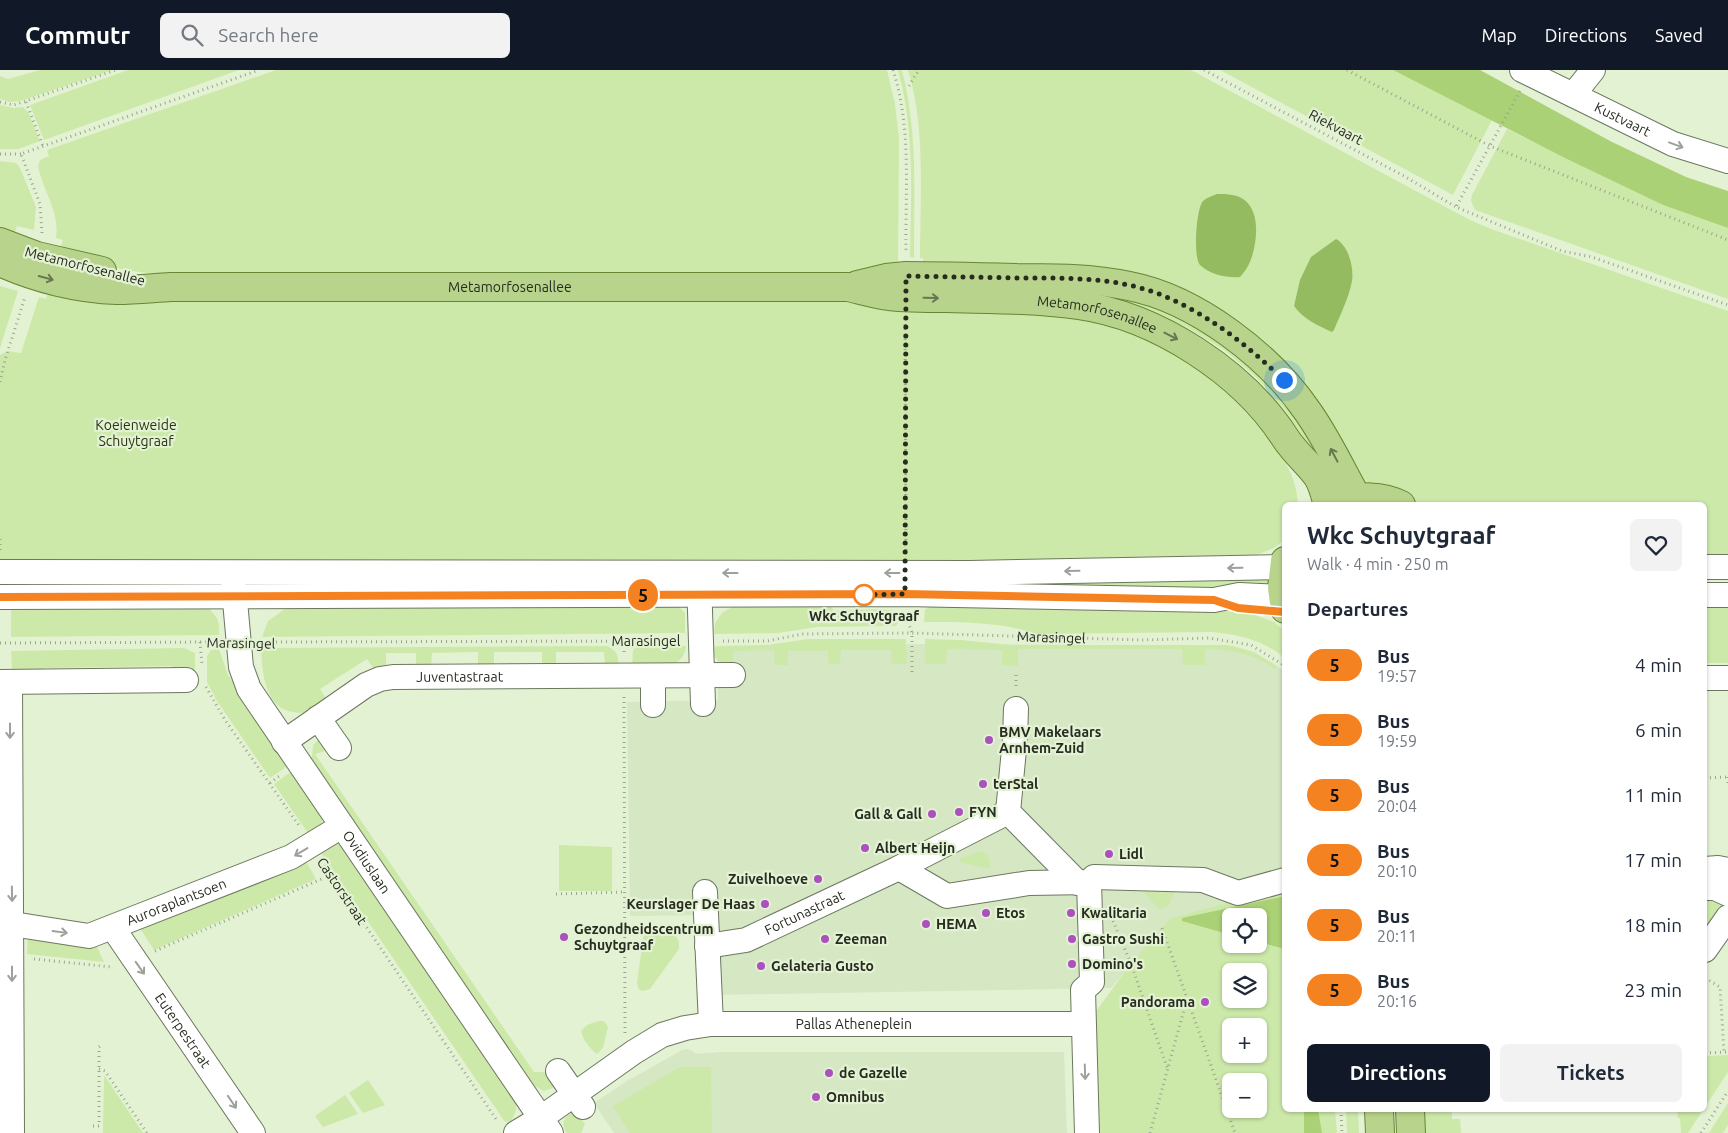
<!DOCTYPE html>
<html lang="en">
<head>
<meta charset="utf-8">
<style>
	:root { --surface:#fff; --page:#f2f2f3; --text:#1f2937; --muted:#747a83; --accent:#111827 }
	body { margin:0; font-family:Ubuntu,sans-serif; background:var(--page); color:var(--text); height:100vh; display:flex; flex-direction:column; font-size:19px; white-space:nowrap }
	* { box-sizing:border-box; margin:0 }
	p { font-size:16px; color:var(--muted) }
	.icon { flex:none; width:28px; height:28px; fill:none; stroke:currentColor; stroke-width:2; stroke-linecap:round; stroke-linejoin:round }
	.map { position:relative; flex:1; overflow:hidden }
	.panel { position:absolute; left:1282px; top:432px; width:425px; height:610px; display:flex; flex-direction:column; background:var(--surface); border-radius:8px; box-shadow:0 1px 4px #0004 }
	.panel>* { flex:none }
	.badge { padding:0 10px; border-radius:16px; font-size:18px; line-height:32px }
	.buttons { position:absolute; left:1222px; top:838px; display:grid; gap:10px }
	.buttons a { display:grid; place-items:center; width:45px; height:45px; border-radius:8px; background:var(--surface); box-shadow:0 1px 4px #0004; font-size:25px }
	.you { position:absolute; width:25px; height:25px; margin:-12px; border:4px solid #fff; border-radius:50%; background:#1a73e8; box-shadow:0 0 0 8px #1a73e833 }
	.map>.badge { position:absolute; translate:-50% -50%; box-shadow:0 0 0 2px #fff }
	h2 { padding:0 25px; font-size:19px; line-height:45px }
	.round { display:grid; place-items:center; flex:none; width:52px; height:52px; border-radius:8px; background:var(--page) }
	.head { display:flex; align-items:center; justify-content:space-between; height:85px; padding:0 25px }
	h1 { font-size:24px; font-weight:700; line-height:38px }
	.primary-button { display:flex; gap:10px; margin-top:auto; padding:10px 25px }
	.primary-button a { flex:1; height:58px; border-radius:8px; background:var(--accent); color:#fff; font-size:20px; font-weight:700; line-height:58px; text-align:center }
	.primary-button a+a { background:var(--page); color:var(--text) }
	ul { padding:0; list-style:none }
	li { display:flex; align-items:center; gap:15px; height:65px; padding:0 25px }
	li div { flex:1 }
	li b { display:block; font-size:19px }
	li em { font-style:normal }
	li .badge { min-width:55px; font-weight:700; text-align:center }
	header { display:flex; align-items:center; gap:30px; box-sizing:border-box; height:70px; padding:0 25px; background:var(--accent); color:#fff }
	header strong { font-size:24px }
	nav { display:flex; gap:28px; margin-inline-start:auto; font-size:18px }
	.search { width:350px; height:45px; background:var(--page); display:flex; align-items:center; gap:12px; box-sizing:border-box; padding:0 18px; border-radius:8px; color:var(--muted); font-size:19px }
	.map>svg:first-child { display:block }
	.built { fill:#d6e7c3 }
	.green { fill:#cce9a9; fill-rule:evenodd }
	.forest { fill:#95bb60 }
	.water { fill:#aad175 }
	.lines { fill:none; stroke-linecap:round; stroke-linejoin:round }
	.minor-casing { stroke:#6c785e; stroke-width:26 }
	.major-casing { stroke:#668633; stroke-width:30 }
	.path { stroke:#9ba58f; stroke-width:3; stroke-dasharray:1 4; stroke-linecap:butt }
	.minor { stroke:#fff; stroke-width:24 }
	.major { stroke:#b8d38b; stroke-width:28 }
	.oneway { stroke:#9ea09b }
	.oneway2 { stroke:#687751 }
	.line-casing { stroke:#fff; stroke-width:11 }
	.line { stroke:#f58220; stroke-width:8 }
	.walk { stroke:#272c21; stroke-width:5; stroke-dasharray:0 9 }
	.stop-dot { fill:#fff; stroke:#f58220; stroke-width:2.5 }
	.poi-dot { fill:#aa51be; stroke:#e4f2d4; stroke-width:2 }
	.labels { text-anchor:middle; stroke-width:4.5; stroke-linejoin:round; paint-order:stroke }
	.street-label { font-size:14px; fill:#272c21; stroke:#e4f2d4 }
	.park-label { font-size:14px; fill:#26350f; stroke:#e4f2d4 }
	.stop-label { font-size:14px; font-weight:bold; fill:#272c21; stroke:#e4f2d4 }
	.poi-label { font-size:14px; font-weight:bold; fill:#272c21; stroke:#e4f2d4; text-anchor:start }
</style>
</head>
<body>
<header>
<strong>Commutr</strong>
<div class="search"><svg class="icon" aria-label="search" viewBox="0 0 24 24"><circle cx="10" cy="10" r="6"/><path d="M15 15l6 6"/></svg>Search here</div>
<nav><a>Map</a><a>Directions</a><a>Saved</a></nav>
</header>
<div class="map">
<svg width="1728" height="1063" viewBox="0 0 1728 1063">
	<rect width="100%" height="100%" fill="#e4f2d4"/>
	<g class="built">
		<path d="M 929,574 L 1231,576 L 1255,582 L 1284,601 L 1285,603 L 1285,816 L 1171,848 L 1111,918 L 713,925 L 708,845 L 630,846 L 627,632 L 718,630 L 717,577 Z"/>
		<path d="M 687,979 L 691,980 L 696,984 L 720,982 L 1064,982 L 1067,1063 L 614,1063 L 594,1033 L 627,1011 L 682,980 Z"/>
	</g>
	<g class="green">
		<path d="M 40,0 L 113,0 L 20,31 L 9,32 L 0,29 L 0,6 L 8,9 Z"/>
		<path d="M 128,0 L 239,0 L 44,70 L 30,35 Z"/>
		<path d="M 276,0 L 887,0 L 895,34 L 899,68 L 898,199 L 854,204 L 176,206 L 131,201 L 58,186 L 63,170 L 56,168 C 60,142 43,121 38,96 L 40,90 L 49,86 L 47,80 Z"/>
		<path d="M 898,0 L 902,0 C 918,61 914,125 914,188 L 910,187 C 911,125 915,61 898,0 Z"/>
		<path d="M 908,0 L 1191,0 L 1468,149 L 1491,159 L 1728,241 L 1728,490 L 1705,489 L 1705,435 L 1414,435 L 1366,413 L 1180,225 L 923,199 L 923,188 L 920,188 C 920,127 926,58 908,0 Z"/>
		<path d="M 1220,0 L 1393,0 L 1492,50 L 1453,125 Z"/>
		<path d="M 0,35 L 13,38 L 23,37 L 28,42 L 40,71 L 18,79 L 0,79 Z"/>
		<path d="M 1507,59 L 1663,135 L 1728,158 L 1728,229 L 1475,140 L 1471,131 L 1472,125 Z"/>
		<path d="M 0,91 L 16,93 L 20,98 L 36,137 L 34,160 L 17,156 L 14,165 L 0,159 Z"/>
		<path d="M 935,212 L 1091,215 L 1191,248 L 1273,310 L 1336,406 L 1312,380 L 1285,340 L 1257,308 L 1224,280 L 1188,258 L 1150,241 L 1112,229 Z"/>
		<path d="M 51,215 L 136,228 L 220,231 C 382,230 544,229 706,228 C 744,228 784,227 822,228 C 867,230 912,234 957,237 C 1001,241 1047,241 1090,251 C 1160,268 1219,307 1264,363 C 1282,384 1297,406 1298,435 L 1285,435 L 1285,469 L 1274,478 L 1244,490 L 762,497 L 745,490 L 699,490 L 650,496 L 0,498 L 0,285 L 8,281 L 21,283 L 39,227 L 46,229 Z"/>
		<path d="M 0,216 L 18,221 L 0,278 Z"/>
		<path d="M 1273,506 L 1274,518 L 920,518 L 920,508 Z"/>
		<path d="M 929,529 L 1246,542 L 1274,552 L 1285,562 L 1285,589 C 1265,570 1239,565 1213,562 L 1037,564 C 1002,552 961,552 924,552 L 925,539 L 928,538 Z"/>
		<path d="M 831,530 L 833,541 L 880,539 L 900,542 L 899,551 L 896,556 L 817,557 L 778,563 L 714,564 L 715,553 L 722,543 L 740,532 Z"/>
		<path d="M 1728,530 L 1728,593 L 1705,593 L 1705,531 Z"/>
		<path d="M 673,531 L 685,543 L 685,563 L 262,567 L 268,551 L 286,538 Z"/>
		<path d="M 11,532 L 203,533 C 214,544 221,548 219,565 L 11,567 Z"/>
		<path d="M 808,569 L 906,569 L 907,594 L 891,594 L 891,580 L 841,580 L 840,594 L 828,594 L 828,581 L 788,581 L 788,595 L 775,595 L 774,580 L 733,581 L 733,595 C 722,594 712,590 713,577 L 718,576 L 768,575 Z"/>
		<path d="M 925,569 L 961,570 L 1011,575 L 1227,575 C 1246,578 1261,586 1277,596 L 1275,599 C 1253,584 1232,579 1205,579 L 1205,595 L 1183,595 L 1182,579 L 1018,579 L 1018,596 L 1002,595 L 1002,580 L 947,579 L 946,594 L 925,594 Z"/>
		<path d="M 640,575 L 686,576 C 683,603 652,596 632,596 L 633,580 Z"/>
		<path d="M 607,576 C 617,581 619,585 618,596 L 605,597 L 604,582 L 556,582 L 556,596 L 542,596 L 542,582 L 494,582 L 494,598 L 478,598 L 478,582 L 432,583 L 431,598 L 416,598 L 416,583 L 386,583 L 386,599 L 374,599 L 367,589 L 320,619 L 327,630 C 322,634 316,639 311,641 C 302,644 297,643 288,641 C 264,633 262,600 261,578 Z"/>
		<path d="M 184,578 L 195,583 L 195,600 L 175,604 L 172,596 L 44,598 L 25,605 L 12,600 L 11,581 Z"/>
		<path d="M 219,579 L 228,605 L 289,695 L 270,708 L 217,631 L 207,612 L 207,586 L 211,580 Z"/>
		<path d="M 322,666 L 332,679 L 315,684 L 534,1002 L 549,1002 L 555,1017 L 544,1021 L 533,1015 L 530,1017 L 307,691 L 312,687 L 313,675 Z"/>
		<path d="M 292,701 L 322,744 L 322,758 L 312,769 L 274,714 Z"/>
		<path d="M 337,773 L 345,778 L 516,1029 C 517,1038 516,1043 511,1051 L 505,1052 L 317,777 Z"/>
		<path d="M 559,775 L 612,777 L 612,821 L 559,821 Z"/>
		<path d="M 979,781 C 989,782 991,790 990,799 L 959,792 L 960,789 Z"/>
		<path d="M 304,788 L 316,809 L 154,880 L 137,854 Z"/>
		<path d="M 1285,816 L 1285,1040 L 1335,1040 L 1337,1063 L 1099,1063 L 1094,944 L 1129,896 L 1171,848 ZM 1231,846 L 1259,846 L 1259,874 L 1231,874 ZM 1231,901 L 1259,901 L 1259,929 L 1231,929 ZM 1231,956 L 1259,956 L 1259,984 L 1231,984 ZM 1231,1011 L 1259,1011 L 1259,1039 L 1231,1039 Z"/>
		<path d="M 1142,820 L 1174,820 L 1175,822 L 1168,836 L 1160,839 L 1158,838 Z"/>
		<path d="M 1705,828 L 1714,828 L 1726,834 L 1705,868 Z"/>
		<path d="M 649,858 L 674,864 L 679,871 L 679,879 L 650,919 L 642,921 L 638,918 L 637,912 L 644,863 Z"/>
		<path d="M 28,862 L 95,873 L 104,892 L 27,884 Z"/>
		<path d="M 598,951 L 604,951 L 608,957 L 603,978 L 597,984 C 590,979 583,970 581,961 L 587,955 Z"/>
		<path d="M 1728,985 L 1728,1002 L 1705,1037 L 1705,986 Z"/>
		<path d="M 680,997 L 711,997 L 712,1063 L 630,1063 L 613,1036 Z"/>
		<path d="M 104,1005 L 143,1063 L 103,1063 Z"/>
		<path d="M 368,1010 L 385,1035 L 363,1043 L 349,1023 Z"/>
		<path d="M 345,1025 L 358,1044 L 323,1057 L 315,1046 Z"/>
		<path d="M 1728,1033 L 1728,1055 L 1723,1063 L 1709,1063 Z"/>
		<path d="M 575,1040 L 585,1054 L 581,1063 L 567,1063 C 559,1052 566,1046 575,1040 Z"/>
		<path d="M 1346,1040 L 1358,1040 L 1359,1063 L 1347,1063 Z"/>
		<path d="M 1421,1040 L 1452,1040 L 1452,1049 L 1460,1049 L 1461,1063 L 1422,1063 Z"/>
		<path d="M 1677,1040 L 1703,1040 L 1688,1063 L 1681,1063 L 1680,1048 L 1678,1048 Z"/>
	</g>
	<g class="forest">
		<path d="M 1217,124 C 1226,124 1235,124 1243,129 C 1262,141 1257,177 1249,194 C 1247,199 1243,203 1240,207 C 1228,208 1210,205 1200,195 C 1193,188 1196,139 1203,131 C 1206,128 1212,126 1217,124 Z"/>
		<path d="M 1336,169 C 1349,176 1354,198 1352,211 C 1349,228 1340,245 1334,260 L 1332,262 C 1317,255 1303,249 1294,236 L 1300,210 L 1311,187 Z"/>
	</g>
	<g class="water">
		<path d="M 1393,0 L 1480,0 L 1612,72 L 1686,107 L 1728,121 L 1728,158 L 1663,135 L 1565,88 Z"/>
		<path d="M 1285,826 L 1285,879 L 1259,872 L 1259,846 L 1231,846 L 1231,865 L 1182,851 L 1182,848 Z"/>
		<path d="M 1304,1040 L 1318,1040 L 1322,1063 L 1304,1063 Z"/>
	</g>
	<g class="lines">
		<defs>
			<g id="minor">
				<path id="s2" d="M 1522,0 L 1673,74 L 1728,91"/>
				<path d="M 1573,25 L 1593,0"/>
				<path d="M 1705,497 L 1728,497"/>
				<path d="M 0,502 L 970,503 L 1283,497"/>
				<path id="s3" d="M 233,509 L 241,597 L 249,619 L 551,1063"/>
				<path d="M 699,510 L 703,634"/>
				<path d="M 1705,525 L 1728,525"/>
				<path d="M 0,527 L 905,524 L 1214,530 L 1239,525 L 1282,527"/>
				<path d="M 653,606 L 653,635"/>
				<path d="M 1705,608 L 1728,608"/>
				<path d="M 0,612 L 186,610"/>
				<path d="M 10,612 L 12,1063"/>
				<path d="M 1016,639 L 1015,669 L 1008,742 L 1078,813"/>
				<path d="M 318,648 L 339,678"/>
				<path id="s4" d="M 284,672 L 366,615 L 380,609 L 393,607 L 733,605"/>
				<path d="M 899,798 L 947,826 L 1029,813 L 1089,812 L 1094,807 L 1203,810 L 1238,823 L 1285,810"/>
				<path d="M 1705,799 L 1718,798 L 1728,800"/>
				<path d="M 1705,818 L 1715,818 L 1728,824"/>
				<path d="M 705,822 L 711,954"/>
				<path id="s5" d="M 0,852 L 89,866 L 291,787 L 342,756"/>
				<path id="s6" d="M 113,858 L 253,1063"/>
				<path id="s7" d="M 707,876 L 746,870 L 899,798 L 1008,742"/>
				<path d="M 1705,880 L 1728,847"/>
				<path d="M 558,1001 L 583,1037"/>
				<path id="s8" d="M 516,1063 L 541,1048 L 634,982 L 662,965 L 685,958 L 711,954 L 1083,954"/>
				<path d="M 1087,1063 L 1083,920 L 1092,912 L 1089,812"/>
			</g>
			<g id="major">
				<path d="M 0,172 L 37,186 L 102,201"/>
				<path id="s9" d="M 0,192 C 35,208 78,219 117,220 C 135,220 153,218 171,217 L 848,217 C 861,220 875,224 889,226 C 907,228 927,228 946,228 C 990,229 1035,229 1078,235 C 1157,246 1243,302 1286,369 C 1296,384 1308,393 1318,407 C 1323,415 1325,425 1328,435"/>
				<path d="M 857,215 L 886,208 L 906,206 C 942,206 979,207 1016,208 C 1054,208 1092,208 1129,216 C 1196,229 1270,286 1308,342 C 1327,369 1341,399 1357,428"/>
				<path d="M 1340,434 C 1359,425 1382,425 1401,435"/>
				<path d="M 1285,491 L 1282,518 L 1285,539"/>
				<path d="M 1379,1040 L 1380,1063"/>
				<path d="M 1410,1040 L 1411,1063"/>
			</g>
		</defs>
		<use href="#minor" class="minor-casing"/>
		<use href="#major" class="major-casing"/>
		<g class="path">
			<path d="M 893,0 C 912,58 905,123 906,183"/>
			<path d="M 1204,0 L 1404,106 L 1456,137"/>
			<path d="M 1347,0 L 1490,76 L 1728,170"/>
			<path d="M 909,16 L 916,4 L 920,0"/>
			<path d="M 1520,21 L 1456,137 L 1562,181 L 1592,187 L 1728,235"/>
			<path d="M 0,32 L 14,35 L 116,0"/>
			<path d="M 26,32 L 43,76"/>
			<path d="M 0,84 L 21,84"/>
			<path d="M 42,163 L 40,134 L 21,84 L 259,0"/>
			<path d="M 905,249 L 906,481"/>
			<path d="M 0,312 L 5,290 L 25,227"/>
			<path d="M 0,469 L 0,481"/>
			<path d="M 906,547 L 912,563 L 912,605"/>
			<path d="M 624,571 L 624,584"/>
			<path id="s1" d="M 723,571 L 767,571 L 802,564 L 912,563 L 1142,570 L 1209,568 L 1251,575 L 1285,596"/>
			<path d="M 200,572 L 202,594"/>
			<path d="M 261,572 L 679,571"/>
			<path d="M 0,573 L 217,572"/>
			<path d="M 1016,605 L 1016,619"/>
			<path d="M 206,617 L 225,650 L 300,757"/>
			<path d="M 624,627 L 625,964"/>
			<path d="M 1728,707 L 1728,713"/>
			<path d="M 1705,708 L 1728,707"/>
			<path d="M 270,713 L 282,704"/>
			<path d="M 322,791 L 498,1052"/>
			<path d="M 556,824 L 625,822"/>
			<path d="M 1113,851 L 1131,894 L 1168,1000"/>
			<path d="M 1162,858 L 1235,1063"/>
			<path d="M 155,881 L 331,805"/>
			<path d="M 34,889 L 112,897"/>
			<path d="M 1705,908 L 1720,917 L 1724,982"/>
			<path d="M 1705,983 L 1728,982"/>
			<path d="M 99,999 L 105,1001 L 147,1063"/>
			<path d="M 1341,1040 L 1342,1063"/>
			<path d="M 93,1056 L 99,1056 L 99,977 L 102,975"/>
			<path d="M 1150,1063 L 1187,929"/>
			<path d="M 1701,1063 L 1728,1021"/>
		</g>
		<use href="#minor" class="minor"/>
		<use href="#major" class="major"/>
	</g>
	<defs><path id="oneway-shaft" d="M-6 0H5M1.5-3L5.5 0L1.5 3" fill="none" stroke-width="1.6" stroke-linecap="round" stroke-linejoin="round" transform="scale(1.25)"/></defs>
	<g class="oneway">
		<use href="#oneway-shaft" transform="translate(1676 75) rotate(20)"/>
		<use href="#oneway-shaft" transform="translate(1235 498) rotate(179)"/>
		<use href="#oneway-shaft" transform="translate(1072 501) rotate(179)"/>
		<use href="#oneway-shaft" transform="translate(730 503) rotate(-180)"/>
		<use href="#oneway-shaft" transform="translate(892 503) rotate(-180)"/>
		<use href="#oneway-shaft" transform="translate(10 661) rotate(90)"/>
		<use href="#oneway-shaft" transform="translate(301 782) rotate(149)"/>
		<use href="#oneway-shaft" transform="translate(12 824) rotate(89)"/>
		<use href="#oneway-shaft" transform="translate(60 862) rotate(8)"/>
		<use href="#oneway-shaft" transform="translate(140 898) rotate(55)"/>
		<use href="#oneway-shaft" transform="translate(12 904) rotate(90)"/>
		<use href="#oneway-shaft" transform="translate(1085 1002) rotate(88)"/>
		<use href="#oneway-shaft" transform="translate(232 1032) rotate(56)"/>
	</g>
	<g class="oneway2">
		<use href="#oneway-shaft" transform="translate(46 208) rotate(15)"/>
		<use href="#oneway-shaft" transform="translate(931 228) rotate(1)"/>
		<use href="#oneway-shaft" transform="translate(1171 266) rotate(27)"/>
		<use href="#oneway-shaft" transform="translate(1334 385) rotate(-118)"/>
	</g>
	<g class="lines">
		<defs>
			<path id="line" d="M 0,527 L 905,524 L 1214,530 L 1238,538 L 1285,542"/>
		</defs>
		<use href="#line" class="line-casing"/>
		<use href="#line" class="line"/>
		<path class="walk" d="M 864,525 L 856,525 L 905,524 L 906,206 C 944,207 982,207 1020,208 C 1067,208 1115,207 1159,224 C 1207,243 1247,275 1284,310"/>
	</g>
	<circle class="stop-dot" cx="864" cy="525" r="10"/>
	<g class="poi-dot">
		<circle cx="989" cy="670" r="5"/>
		<circle cx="983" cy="714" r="5"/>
		<circle cx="959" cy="742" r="5"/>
		<circle cx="932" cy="744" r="5"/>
		<circle cx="865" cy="778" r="5"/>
		<circle cx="1109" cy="784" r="5"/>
		<circle cx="818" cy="809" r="5"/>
		<circle cx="765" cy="834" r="5"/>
		<circle cx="986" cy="843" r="5"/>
		<circle cx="1071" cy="843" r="5"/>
		<circle cx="926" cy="854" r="5"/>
		<circle cx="564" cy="867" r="5"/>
		<circle cx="825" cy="869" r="5"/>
		<circle cx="1072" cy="869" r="5"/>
		<circle cx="1072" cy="894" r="5"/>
		<circle cx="761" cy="896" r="5"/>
		<circle cx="1205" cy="932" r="5"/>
		<circle cx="829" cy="1003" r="5"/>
		<circle cx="816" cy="1027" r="5"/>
	</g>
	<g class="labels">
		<g class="street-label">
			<text dy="5" stroke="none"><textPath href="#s2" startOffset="112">Kustvaart</textPath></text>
			<text transform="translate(1336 57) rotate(28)" y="5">Riekvaart</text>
			<text transform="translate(85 196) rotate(14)" y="5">Metamorfosenallee</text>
			<text dy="5" stroke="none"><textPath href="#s9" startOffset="514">Metamorfosenallee</textPath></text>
			<text dy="5" stroke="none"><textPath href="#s9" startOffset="1104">Metamorfosenallee</textPath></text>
			<text dy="5" stroke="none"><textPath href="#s1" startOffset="329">Marasingel</textPath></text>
			<text x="646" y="576">Marasingel</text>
			<text transform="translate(241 573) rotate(1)" y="5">Marasingel</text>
			<text dy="5" stroke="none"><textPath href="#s4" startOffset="195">Juventastraat</textPath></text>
			<text dy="5" stroke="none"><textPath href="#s3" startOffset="321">Ovidiuslaan</textPath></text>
			<text transform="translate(342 821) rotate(56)" y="5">Castorstraat</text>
			<text dy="5" stroke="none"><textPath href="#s5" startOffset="184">Auroraplantsoen</textPath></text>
			<text dy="5" stroke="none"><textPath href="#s7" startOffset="104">Fortunastraat</textPath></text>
			<text dy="5" stroke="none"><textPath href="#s8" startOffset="369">Pallas Atheneplein</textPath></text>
			<text dy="5" stroke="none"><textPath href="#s6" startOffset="124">Euterpestraat</textPath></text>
		</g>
		<g class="park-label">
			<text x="136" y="360">Koeienweide<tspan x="136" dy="16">Schuytgraaf</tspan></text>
		</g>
		<g class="stop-label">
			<text x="864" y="551">Wkc Schuytgraaf</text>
		</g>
		<g class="poi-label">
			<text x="999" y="667">BMV Makelaars<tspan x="999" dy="16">Arnhem-Zuid</tspan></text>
			<text x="993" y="719">terStal</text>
			<text x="969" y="747">FYN</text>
			<text x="922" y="749" text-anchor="end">Gall &amp; Gall</text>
			<text x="875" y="783">Albert Heijn</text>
			<text x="1119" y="789">Lidl</text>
			<text x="808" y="814" text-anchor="end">Zuivelhoeve</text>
			<text x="755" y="839" text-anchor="end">Keurslager De Haas</text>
			<text x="996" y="848">Etos</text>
			<text x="1081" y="848">Kwalitaria</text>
			<text x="936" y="859">HEMA</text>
			<text x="574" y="864">Gezondheidscentrum<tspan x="574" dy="16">Schuytgraaf</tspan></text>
			<text x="835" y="874">Zeeman</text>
			<text x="1082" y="874">Gastro Sushi</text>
			<text x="1082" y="899">Domino's</text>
			<text x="771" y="901">Gelateria Gusto</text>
			<text x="1195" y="937" text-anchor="end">Pandorama</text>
			<text x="839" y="1008">de Gazelle</text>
			<text x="826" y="1032">Omnibus</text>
		</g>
	</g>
</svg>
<div class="buttons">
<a><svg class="icon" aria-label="locate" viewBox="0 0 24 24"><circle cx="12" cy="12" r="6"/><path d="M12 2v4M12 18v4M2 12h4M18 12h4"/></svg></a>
<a><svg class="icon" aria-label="layers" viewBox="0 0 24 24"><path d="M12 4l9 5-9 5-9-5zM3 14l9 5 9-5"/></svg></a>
<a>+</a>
<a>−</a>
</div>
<div class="you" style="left:1284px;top:310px"></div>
<b class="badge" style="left:643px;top:525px;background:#f58220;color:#111">5</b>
<section class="panel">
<div class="head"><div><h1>Wkc Schuytgraaf</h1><p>Walk · 4 min · 250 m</p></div><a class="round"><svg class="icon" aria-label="heart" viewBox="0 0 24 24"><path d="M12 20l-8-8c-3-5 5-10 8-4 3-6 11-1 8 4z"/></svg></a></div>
<h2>Departures</h2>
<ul>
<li><span class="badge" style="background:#f58220;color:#111">5</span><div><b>Bus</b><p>19:57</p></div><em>4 min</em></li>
<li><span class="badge" style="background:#f58220;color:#111">5</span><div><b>Bus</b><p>19:59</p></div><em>6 min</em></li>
<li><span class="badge" style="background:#f58220;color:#111">5</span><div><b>Bus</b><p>20:04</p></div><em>11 min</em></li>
<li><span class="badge" style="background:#f58220;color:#111">5</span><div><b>Bus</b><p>20:10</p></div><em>17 min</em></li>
<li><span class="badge" style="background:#f58220;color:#111">5</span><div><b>Bus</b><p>20:11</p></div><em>18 min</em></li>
<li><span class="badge" style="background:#f58220;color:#111">5</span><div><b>Bus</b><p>20:16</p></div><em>23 min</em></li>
</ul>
<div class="primary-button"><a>Directions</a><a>Tickets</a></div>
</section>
</div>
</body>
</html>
